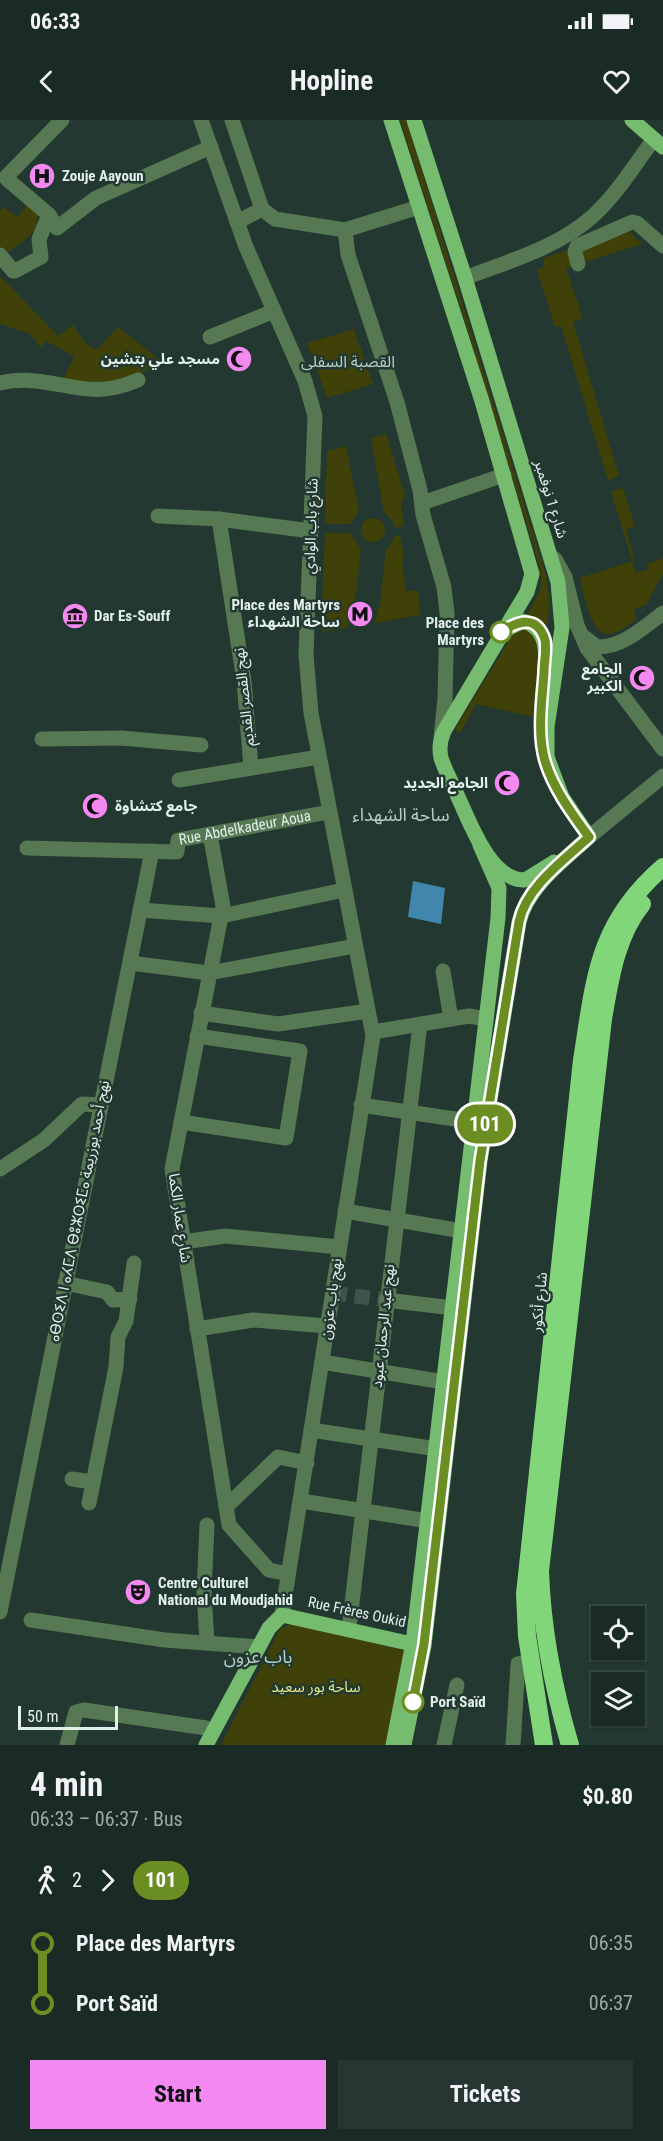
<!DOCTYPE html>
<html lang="en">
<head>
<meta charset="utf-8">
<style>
	:root { --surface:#1a2a25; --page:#273632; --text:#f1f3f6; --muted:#9fa7a7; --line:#384642; --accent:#f389f1 }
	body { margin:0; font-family:"Roboto Condensed","Noto Sans Arabic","Noto Sans Tifinagh",sans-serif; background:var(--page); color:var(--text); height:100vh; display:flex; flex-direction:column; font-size:22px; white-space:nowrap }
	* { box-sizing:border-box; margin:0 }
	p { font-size:20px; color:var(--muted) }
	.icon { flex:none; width:33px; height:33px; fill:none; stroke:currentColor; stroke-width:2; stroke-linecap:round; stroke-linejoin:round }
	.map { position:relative; height:1625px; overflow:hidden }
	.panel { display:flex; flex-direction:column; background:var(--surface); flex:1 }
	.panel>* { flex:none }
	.badge { padding:0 12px; border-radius:20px; font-size:21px; line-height:39px }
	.tools { position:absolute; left:591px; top:1486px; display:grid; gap:12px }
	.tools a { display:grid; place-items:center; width:54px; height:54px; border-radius:0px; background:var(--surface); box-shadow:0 2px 4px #0004,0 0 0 2px var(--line); font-size:30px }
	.scale { position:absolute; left:18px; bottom:15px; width:100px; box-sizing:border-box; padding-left:6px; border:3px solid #e2efeb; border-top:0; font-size:16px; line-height:21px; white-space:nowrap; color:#e2efeb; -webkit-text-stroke:4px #223831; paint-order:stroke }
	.map>.badge { position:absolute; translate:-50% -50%; box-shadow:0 0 0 3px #fff }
	.legs { display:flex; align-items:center; gap:9px; height:66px; padding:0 30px; font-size:20px }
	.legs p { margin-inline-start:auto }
	.overview { display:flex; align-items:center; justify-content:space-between; height:102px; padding:0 30px }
	h1 { font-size:33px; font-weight:700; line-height:45px }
	.button { display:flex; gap:12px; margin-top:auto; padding:12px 30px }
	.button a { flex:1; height:69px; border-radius:0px; background:var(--accent); color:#111; font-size:24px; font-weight:700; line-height:69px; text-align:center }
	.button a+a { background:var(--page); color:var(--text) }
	ul { padding:0 30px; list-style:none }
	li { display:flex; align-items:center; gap:21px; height:60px; font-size:22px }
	li i { display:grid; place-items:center; width:9px; height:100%; margin:0 8px; background:currentColor }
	li i::after { content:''; width:15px; height:15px; margin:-8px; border:4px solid; border-radius:50%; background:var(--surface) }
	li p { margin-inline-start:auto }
	li:first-child i { background:linear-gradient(#0000 50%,currentColor 0) }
	li:last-child i { background:linear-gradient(currentColor 50%,#0000 0) }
	.status { display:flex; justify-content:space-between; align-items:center; height:42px; padding:0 30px; background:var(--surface); direction:ltr }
	.status svg { height:16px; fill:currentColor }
	header { display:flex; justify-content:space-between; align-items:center; height:78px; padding:0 30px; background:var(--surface); font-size:27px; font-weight:700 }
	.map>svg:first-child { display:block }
	.green { fill:#3f4108 }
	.water { fill:#4086ad }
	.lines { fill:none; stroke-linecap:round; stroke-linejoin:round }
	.minor-tunnel { stroke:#3f534d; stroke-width:15; stroke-dasharray:15 8; stroke-linecap:butt }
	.minor { stroke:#567853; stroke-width:15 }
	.major { stroke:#75bc6f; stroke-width:15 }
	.highway { stroke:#81d679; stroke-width:18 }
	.line-1-casing { stroke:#fff; stroke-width:14 }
	.line-1 { stroke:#6b8e23; stroke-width:9 }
	.stop-1-dot { fill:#fff; stroke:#6b8e23; stroke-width:3 }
	.labels { text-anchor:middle; stroke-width:5; stroke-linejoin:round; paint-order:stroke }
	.poi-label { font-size:15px; font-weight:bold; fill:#e2efeb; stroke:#223831; text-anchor:start }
	.street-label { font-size:15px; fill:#e2efeb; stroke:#223831 }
	.stop-label { font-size:15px; font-weight:bold; fill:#e2efeb; stroke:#223831; text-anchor:end }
	.park-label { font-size:15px; fill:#e3e886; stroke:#223831 }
	.neighbourhood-label { font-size:16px; fill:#b6d0c7; stroke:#223831 }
	.quarter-label { font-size:18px; fill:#b6d0c7; stroke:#223831 }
</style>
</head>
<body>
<div class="status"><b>06:33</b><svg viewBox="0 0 49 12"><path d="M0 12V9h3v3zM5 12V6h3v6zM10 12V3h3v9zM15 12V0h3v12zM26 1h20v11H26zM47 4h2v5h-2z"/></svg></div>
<header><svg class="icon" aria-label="back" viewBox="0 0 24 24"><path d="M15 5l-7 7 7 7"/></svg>Hopline<svg class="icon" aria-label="heart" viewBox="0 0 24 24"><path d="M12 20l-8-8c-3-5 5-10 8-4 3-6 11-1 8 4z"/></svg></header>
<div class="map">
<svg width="663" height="1625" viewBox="0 0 663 1625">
	<rect width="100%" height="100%" fill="#223831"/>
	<g class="green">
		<path d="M 400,0 L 406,0 L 546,455 L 549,476 L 548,505 L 527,495 L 541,468 L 540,448 L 469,214 Z"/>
		<path d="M 28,84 L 37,90 C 39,115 27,117 9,132 L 0,127 L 0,91 L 4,87 L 17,97 Z"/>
		<path d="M 627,109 L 642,124 L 566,148 L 583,199 L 573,202 L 619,356 L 608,360 L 561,206 L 555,207 L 537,149 L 543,147 L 544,138 Z"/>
		<path d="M 0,156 L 58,216 L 73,205 L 85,223 L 97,230 L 118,207 L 161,241 L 141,253 L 138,260 L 60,266 L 74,236 L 46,221 L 41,227 L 28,213 L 0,204 Z"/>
		<path d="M 354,209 L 373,264 L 327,278 L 307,223 Z"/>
		<path d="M 386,314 L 405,375 L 401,386 L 404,406 L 395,408 L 392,400 L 384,392 L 371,318 Z"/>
		<path d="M 346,326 L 359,391 L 350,404 L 325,404 L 327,331 Z"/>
		<path d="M 623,368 L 635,406 L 626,410 L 635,440 L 632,441 L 636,453 L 648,449 L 647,444 L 663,438 L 663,454 L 646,485 L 634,490 L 636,500 C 628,505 617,514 607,514 C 591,514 583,471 580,458 L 632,441 L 611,371 Z"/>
		<circle cx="373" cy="410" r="12"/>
		<path d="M 325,413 L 350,413 L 361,429 L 356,474 L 347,508 L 321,512 Z"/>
		<path d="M 394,416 L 400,416 L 404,436 L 402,440 L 406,471 L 418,470 L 420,495 L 375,503 L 380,483 L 386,429 L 390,426 Z"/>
		<path d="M 524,508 L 540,516 L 537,598 L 476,584 L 460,613 L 455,609 L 515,511 Z"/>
		<path d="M 293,1503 L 405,1531 L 386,1625 L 221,1625 L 280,1509 Z"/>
	</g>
	<path class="water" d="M 413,761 L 445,768 L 441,804 L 408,797 Z"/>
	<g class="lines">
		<path class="minor-tunnel" d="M 332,1173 L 386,1180"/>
		<g class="minor">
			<path d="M 201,0 L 246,127 L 305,261 L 315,296 L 306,535 L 311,593 L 373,916 L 282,1495"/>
			<path d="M 232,0 L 262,89 L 275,99 L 345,110 L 419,87"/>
			<path d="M 49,95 L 7,59 L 7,56 L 62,0"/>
			<path d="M 237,102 L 262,89"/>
			<path d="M 345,110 L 348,135 L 397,282 L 420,370 L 423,395 L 444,467 L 447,493 L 445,579 L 441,617"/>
			<path d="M 0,135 L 13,151 L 15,151 L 41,137 L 39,119 L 49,95 L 57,108 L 96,78 L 211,27"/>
			<path d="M 578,144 L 575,132 L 577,126 L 632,102 L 637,103 L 663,126"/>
			<path d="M 465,158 C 509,141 558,128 594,95 C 617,74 635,44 654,19"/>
			<path d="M 210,217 L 274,191"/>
			<path d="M 0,263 C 55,251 82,285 138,260"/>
			<path d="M 422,383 L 504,355"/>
			<path d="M 158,396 L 219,399 L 311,411"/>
			<path d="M 219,399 L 244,561 L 251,648"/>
			<path d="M 555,439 L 565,457 L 577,505 L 587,528 L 663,629"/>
			<path d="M 584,517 L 597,527 C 622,528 644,507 663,493"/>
			<path d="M 42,619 L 121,618 L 201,625"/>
			<path d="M 179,660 L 319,637"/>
			<path d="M 210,714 L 223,786 L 172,1049 L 229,1405 L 269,1450 L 288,1454"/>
			<path d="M 589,717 L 663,656"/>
			<path id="s1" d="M 27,728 L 177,732 L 178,720 L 329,692"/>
			<path d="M 140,790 L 221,796 L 344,770"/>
			<path d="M 130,843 L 209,853 L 355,826"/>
			<path d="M 443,851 L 451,899"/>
			<path d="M 201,893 L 278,904 L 368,891"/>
			<path d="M 373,912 L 469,896 L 486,899"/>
			<path d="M 361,985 L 475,1002"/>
			<path d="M 181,1002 L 286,1018 L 300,931 L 197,916"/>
			<path d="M 0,1049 L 44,1020 L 82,984 L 101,985"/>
			<path d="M 345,1091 L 462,1111"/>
			<path d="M 183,1122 L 225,1116 L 339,1127"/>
			<path d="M 65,1163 L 107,1172 L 113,1180 L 130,1179"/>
			<path d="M 386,1180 L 453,1188"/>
			<path d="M 197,1209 L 253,1200 L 327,1206"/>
			<path d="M 322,1242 L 444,1262"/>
			<path d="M 311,1310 L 437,1329"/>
			<path d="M 72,1359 L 92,1362"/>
			<path d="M 301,1381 L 428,1401"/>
			<path d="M 89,1383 L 116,1247 L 118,1217 L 126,1201 L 134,1143"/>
			<path d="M 226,1387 L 278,1337 L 307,1343"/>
			<path d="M 0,1492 L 152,731"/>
			<path d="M 31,1500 L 165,1520 L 259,1527"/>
			<path d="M 349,1509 L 420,904"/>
			<path d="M 207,1521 L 204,1472 L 207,1405"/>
			<path d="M 67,1625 L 76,1592 L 84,1590 L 206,1608"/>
			<path d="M 444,1625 L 457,1565"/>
			<path d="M 513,1625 L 518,1544 L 531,1542"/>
		</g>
		<g class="major">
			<path d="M 391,0 L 481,278 L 532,454 L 527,472 L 444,611 C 440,620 439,629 441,638 C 445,651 453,664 458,677 C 470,702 490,761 525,760 L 554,742"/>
			<path d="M 632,0 L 663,27"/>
			<path d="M 505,510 L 522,501 C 559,509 542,561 542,588"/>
			<path d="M 206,1625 L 269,1508 L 282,1495 L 421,1526"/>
			<path d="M 393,1625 L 413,1523 L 498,798 L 499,768 L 480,725"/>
			<path d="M 404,1625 L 424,1526 L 480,1041 L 519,802 C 527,767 564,740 589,717 L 562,677 L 547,637 L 547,607 L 562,508 L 558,462 L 465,158 L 414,0"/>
		</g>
		<g class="highway">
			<path d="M 544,1625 L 527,1516 L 525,1474 L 582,940 C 595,859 597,804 663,747"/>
			<path d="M 570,1625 C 553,1567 542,1512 540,1451 L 603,899 C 610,859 616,816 642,784"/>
		</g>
	</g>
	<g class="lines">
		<defs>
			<path id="line-1" d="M 413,1582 L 424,1524 L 480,1041 L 519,802 C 526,767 564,740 589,717 C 572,694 553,668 545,641 C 537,614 542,580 544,553 C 544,542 547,530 545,520 C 537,494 518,501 501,512"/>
		</defs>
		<use href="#line-1" class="line-1-casing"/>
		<use href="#line-1" class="line-1"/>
	</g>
	<defs>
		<symbol id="hospital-disc" viewBox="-11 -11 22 22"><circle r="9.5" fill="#f389f1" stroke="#223831"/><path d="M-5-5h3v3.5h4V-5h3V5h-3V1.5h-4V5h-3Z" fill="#111"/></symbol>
		<symbol id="mosque-disc" viewBox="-11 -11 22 22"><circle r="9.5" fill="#f389f1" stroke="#223831"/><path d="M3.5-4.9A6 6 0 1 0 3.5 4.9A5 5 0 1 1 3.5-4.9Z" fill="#111"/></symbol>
		<symbol id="metro-disc" viewBox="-11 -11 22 22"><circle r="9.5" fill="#f389f1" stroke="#223831"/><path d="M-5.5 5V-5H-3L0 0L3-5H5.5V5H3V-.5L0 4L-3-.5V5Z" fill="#111"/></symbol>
		<symbol id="museum-disc" viewBox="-11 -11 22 22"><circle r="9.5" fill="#f389f1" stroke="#223831"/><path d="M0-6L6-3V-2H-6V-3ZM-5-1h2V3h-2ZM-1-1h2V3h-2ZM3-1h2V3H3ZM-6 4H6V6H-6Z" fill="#111"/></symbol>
		<symbol id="theatre-disc" viewBox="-11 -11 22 22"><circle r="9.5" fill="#f389f1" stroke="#223831"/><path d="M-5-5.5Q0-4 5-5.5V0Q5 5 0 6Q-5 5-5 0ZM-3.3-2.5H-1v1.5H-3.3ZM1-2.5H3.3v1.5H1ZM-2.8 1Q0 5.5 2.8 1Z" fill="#111"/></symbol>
	</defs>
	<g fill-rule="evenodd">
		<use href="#hospital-disc" x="27" y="41" width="30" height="30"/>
		<use href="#mosque-disc" x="224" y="224" width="30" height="30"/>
		<use href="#metro-disc" x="345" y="479" width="30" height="30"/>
		<use href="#museum-disc" x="60" y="481" width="30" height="30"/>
		<use href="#mosque-disc" x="627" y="543" width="30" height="30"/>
		<use href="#mosque-disc" x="492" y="648" width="30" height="30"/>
		<use href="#mosque-disc" x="80" y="671" width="30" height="30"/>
		<use href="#theatre-disc" x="123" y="1457" width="30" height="30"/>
	</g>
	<g class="stop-1-dot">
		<circle cx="501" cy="512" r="10"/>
		<circle cx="413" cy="1582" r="10"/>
	</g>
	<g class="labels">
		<g class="poi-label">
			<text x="62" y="61">Zouje Aayoun</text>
			<text x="220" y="244" text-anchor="end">مسجد علي بتشين</text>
			<text x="340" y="490" text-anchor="end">Place des Martyrs<tspan x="340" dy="17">ساحة الشهداء</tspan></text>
			<text x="94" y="501">Dar Es-Souff</text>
			<text x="622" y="554" text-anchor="end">الجامع<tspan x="622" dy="17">الكبير</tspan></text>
			<text x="488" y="668" text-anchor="end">الجامع الجديد</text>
			<text x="115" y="691">جامع كتشاوة</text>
			<text x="158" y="1468">Centre Culturel<tspan x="158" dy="17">National du Moudjahid</tspan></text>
		</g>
		<g class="street-label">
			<text transform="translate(551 379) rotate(73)" y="5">شارع 1 نوفمبر</text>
			<text transform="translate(311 406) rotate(-88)" y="5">شارع باب الوادي</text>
			<text transform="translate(244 577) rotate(-96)" y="5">نهج القصر القديم</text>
			<text dy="5" stroke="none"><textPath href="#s1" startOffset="230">Rue Abdelkadeur Aoua</textPath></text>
			<text transform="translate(79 1091) rotate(-79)" y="5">ⴰⴱⵔⵉⴷ ⵏ ⴰⵃⵎⴷ ⴱⵓⵣⵔⵉⵎⴰ نهج أحمد بوزريمة</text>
			<text transform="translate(180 1098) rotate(82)" y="5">شارع عمار الكما</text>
			<text transform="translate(331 1179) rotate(-82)" y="5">نهج باب عزون</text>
			<text transform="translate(539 1182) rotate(-84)" y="5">شارع أنكور</text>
			<text transform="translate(383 1206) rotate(-84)" y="5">نهج عبد الرحمان عبود</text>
			<text transform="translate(357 1492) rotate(12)" y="5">Rue Frères Oukid</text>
		</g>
		<g class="stop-label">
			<text x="484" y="508">Place des<tspan x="484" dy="17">Martyrs</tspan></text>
			<text x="430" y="1587" text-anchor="start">Port Saïd</text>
		</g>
		<g class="park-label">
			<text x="316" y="1572">ساحة بور سعيد</text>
		</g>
		<g class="neighbourhood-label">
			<text x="348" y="247">القصبة السفلى</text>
		</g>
		<g class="quarter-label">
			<text x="401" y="701">ساحة الشهداء</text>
			<text x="258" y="1543">باب عزون</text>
		</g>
	</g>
</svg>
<div class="tools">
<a><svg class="icon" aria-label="locate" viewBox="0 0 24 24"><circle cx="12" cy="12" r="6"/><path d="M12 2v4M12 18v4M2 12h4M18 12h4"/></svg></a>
<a><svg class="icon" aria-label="layers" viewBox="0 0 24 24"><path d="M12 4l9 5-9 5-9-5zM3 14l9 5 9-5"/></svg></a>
</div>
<div class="scale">50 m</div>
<b class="badge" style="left:485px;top:1004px;background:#6b8e23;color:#fff">101</b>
</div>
<section class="panel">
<div class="overview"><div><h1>4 min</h1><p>06:33 – 06:37 · Bus</p></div><b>$0.80</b></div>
<div class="legs"><svg class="icon" aria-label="walk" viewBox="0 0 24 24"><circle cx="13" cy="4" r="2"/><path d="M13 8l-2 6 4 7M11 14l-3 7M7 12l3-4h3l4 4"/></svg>2<svg class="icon" aria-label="forward" viewBox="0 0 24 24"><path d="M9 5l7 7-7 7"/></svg><b class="badge" style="background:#6b8e23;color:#fff">101</b></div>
<ul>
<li><i style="color:#6b8e23"></i><b>Place des Martyrs</b><p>06:35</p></li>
<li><i style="color:#6b8e23"></i><b>Port Saïd</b><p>06:37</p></li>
</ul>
<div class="button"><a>Start</a><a>Tickets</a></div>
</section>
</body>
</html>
